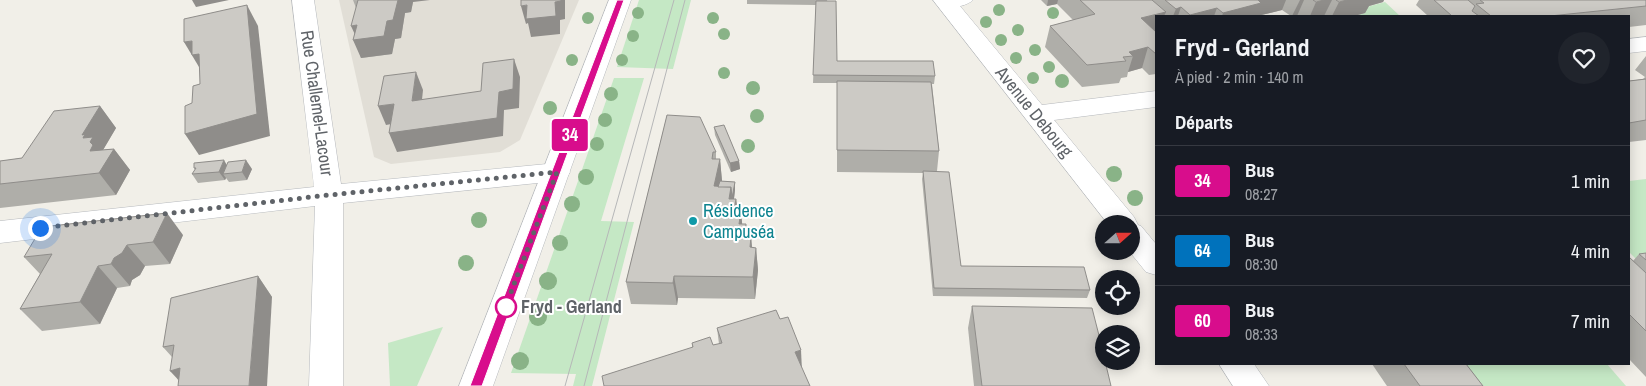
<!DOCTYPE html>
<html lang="fr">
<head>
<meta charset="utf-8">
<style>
	:root { --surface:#171b24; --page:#20242c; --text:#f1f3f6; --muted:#9ea1a6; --line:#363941 }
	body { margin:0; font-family:"Archivo Narrow",sans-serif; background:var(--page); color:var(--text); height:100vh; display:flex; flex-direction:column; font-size:19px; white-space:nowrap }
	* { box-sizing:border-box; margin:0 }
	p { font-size:16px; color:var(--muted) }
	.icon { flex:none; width:28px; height:28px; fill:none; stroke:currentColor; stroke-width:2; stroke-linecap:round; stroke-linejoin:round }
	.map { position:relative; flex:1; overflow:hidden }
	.sheet { position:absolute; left:1155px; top:15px; width:475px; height:350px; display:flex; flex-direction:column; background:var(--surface); border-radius:0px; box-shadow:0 2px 12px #0003 }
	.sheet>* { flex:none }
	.badge { padding:0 10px; border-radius:4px; font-size:18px; line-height:32px }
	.needle { width:32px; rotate:69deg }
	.buttons { position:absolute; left:1095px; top:215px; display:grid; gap:10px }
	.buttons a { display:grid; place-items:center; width:45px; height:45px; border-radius:50%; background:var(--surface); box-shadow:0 2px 12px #0003; font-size:25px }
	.you { position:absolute; width:25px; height:25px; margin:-12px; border:4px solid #fff; border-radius:50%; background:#1a73e8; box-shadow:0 0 0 8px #1a73e833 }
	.map>.badge { position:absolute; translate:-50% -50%; box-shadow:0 0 0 2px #fff }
	h2 { padding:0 20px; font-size:19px; line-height:45px }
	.round { display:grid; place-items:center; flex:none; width:52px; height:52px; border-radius:26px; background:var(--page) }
	.head { display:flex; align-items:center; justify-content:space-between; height:85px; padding:0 20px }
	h1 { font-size:24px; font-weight:800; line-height:38px }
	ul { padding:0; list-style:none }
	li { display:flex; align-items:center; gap:15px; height:70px; padding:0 20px; border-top:1px solid var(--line) }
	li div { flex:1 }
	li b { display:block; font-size:19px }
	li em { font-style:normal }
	li .badge { min-width:55px; font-weight:700; text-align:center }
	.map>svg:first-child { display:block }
	.education { fill:#e1ded6 }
	.green { fill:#c5e8c5 }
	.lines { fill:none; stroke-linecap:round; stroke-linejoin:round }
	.service-casing { stroke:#b5b8bc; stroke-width:1 }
	.minor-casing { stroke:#b5b8bc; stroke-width:1 }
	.tertiary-casing { stroke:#b5b8bc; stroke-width:1 }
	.service { fill:#fff; fill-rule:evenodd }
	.minor { fill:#fff; fill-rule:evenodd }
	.tertiary { fill:#fff; fill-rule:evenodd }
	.tram { stroke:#b6b7b8; stroke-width:1 }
	.tree { fill:#89b387 }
	.wall { fill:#afaea9 }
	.shaded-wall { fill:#8f8d8a }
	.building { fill:#cccac5; stroke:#8f8d8a }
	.line { fill:#d80d8c; stroke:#fff }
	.walk { stroke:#5f6368; stroke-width:5; stroke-dasharray:0 9 }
	.culture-dot { fill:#0f9aa8; stroke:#fff; stroke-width:2 }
	.stop-dot { fill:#fff; stroke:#d80d8c; stroke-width:2.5 }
	.labels { text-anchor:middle; stroke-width:4; stroke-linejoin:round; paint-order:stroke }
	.street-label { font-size:18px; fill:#5f6368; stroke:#fff }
	.culture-label { font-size:18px; fill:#0d838f; stroke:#fff; text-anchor:start }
	.stop-label { font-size:18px; font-weight:bold; fill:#5f6368; stroke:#fff; text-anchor:start }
</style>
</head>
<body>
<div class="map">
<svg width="1646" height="386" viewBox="0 0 1646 386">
	<rect width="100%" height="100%" fill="#f1efe8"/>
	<path class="education" d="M 339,0 L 579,0 L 520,140 L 500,152 L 391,164 L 374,157 Z"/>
	<g class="green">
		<path d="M 639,0 L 691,0 L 673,69 L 617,67 Z"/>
		<path d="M 1385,2 L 1400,16 L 1354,16 L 1365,13 L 1359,9 Z"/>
		<path d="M 614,78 L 644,78 L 601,221 L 634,222 L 592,386 L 573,386 L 576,374 L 511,373 Z"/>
		<path d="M 1646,179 L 1646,260 L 1638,261 L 1629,252 L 1629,181 Z"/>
		<path d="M 443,327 L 417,386 L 390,386 L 388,343 Z"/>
		<path d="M 1462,364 L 1607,364 L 1626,386 L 1479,386 Z"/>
	</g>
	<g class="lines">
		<defs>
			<path id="service" d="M 946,0 L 973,0 C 967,6 951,9 942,7 L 940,4 Z"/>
			<g id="minor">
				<path d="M 292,0 L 314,0 L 341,184 L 557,163 L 566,165 L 570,172 L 566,179 L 557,181 L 343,203 L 343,386 L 309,386 L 315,206 L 0,243 L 0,221 L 314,187 Z"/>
				<path d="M 933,0 L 955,0 L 1042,105 L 1156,91 L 1156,107 L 1054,120 L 1134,217 L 1138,225 L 1141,226 L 1156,244 L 1156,275 L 1146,272 L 1129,251 L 1131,251 L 1131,224 L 1108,224 Z"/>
				<path d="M 1646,37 L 1646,51 L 1629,53 L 1629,39 Z"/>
				<path d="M 1219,364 L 1254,364 L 1269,386 L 1233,386 Z"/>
			</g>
			<path id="tertiary" d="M 609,0 L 631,0 L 493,386 L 459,386 Z"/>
		</defs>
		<use href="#service" class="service-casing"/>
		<use href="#minor" class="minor-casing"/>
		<use href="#tertiary" class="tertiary-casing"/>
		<use href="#service" class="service"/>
		<use href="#minor" class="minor"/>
		<use href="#tertiary" class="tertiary"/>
		<g class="tram">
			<path d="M 565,386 L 674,0"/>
			<path d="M 584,386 L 685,0"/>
		</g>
	</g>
	<g class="tree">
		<circle cx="999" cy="10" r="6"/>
		<circle cx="638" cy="13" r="6"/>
		<circle cx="1053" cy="13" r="6"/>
		<circle cx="588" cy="18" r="6"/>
		<circle cx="713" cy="18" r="6"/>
		<circle cx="986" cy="22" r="6"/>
		<circle cx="1018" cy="30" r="6"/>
		<circle cx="724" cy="34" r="6"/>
		<circle cx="633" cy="36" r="6"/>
		<circle cx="1001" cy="40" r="6"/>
		<circle cx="1035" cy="50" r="6"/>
		<circle cx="1016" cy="58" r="6"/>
		<circle cx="572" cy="60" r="6"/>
		<circle cx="622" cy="60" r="6"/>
		<circle cx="1049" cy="67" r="6"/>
		<circle cx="724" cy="73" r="6"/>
		<circle cx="1033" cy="78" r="6"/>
		<circle cx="1062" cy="81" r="7"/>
		<circle cx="753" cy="88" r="7"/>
		<circle cx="611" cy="94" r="7"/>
		<circle cx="550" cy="108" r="7"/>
		<circle cx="757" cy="116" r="7"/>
		<circle cx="605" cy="120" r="7"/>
		<circle cx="597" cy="144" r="7"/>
		<circle cx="748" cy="146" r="7"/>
		<circle cx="1114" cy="174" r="8"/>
		<circle cx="586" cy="177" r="8"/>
		<circle cx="1135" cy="198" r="8"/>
		<circle cx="572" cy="204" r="8"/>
		<circle cx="479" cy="220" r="8"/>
		<circle cx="560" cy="243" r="8"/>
		<circle cx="466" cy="263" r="8"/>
		<circle cx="548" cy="281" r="9"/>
		<circle cx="538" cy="317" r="9"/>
		<circle cx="520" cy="361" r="9"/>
	</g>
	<g class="wall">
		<path d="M 353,0 L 413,2 L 411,12 L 405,13 L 401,38 L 395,39 L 392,54 L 361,58 L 354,34 L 356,8 Z"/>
		<path d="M 747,0 L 827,0 L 837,61 L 935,76 L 934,84 L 932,84 L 939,151 L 937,171 L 961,266 L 1090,290 L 1087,298 L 933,296 L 922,179 L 923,173 L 837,172 L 837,83 L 813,83 L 816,5 L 747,4 Z"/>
		<path d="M 1041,0 L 1384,0 L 1383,2 L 1369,6 L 1365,13 L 1354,16 L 1291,16 L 1282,10 L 1257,16 L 1156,16 L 1156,74 L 1149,75 L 1142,68 L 1128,72 L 1127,77 L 1121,78 L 1119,83 L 1082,87 L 1045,47 L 1050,26 L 1073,20 L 1057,4 L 1047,6 Z"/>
		<path d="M 1419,0 L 1646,0 L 1646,25 L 1629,27 L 1629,16 L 1428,16 L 1416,5 Z"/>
		<path d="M 1646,56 L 1646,140 L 1629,142 L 1629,81 L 1643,79 L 1645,77 L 1635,70 Z"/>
		<path d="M 100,106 L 116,128 L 103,150 L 114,149 L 130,170 L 116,195 L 0,208 L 0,161 L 22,158 Z"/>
		<path d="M 667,115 L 716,152 L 716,159 L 720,159 L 722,181 L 735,182 L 735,190 L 734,199 L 736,199 L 738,211 L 741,211 L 742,224 L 747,237 L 751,237 L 752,247 L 756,248 L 758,270 L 755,299 L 678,298 L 677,305 L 631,304 L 626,282 Z"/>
		<path d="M 714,127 L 739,161 L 740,169 L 731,172 L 715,135 Z"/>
		<path d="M 227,165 L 252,169 L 247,180 L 229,182 L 226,178 L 225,180 L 198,183 L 192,174 L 195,170 L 194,168 Z"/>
		<path d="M 183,235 L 170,264 L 145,266 L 140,275 L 132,280 L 130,286 L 117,288 L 100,324 L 42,331 L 20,309 L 40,274 L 24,257 Z"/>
		<path d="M 1646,253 L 1646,377 L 1629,359 L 1629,257 L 1633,261 L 1639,254 Z"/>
		<path d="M 258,276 L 272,297 L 178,380 L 172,357 L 163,347 Z"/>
		<path d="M 972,306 L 1111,386 L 974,386 L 968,328 Z"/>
		<path d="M 717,328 L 802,366 L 692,347 L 692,343 L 713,345 L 719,344 Z"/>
		<path d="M 1372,364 L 1466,364 L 1483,386 L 1387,386 Z"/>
	</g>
	<g class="shaded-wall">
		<path d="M 192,0 L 229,0 L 196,7 Z"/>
		<path d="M 398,0 L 430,0 L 413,2 L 411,12 L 405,13 L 401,38 L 395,39 L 392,54 L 361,58 L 353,40 L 357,39 L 351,26 L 387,21 Z"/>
		<path d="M 561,0 L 565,0 L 565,19 L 560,20 L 560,34 L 531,37 L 528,23 L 526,24 L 521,6 L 555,2 Z"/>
		<path d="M 1048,0 L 1058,0 L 1057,4 L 1047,6 Z"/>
		<path d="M 1255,0 L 1286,0 L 1282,10 L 1257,16 L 1222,16 L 1223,13 Z"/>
		<path d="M 1300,0 L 1304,0 L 1297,16 L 1292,16 Z"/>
		<path d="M 1324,0 L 1332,0 L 1324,16 L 1310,16 L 1316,2 Z"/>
		<path d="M 1347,0 L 1384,0 L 1383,2 L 1369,6 L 1365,13 L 1354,16 L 1332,16 L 1339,2 Z"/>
		<path d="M 247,5 L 258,26 L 270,136 L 199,155 L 185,134 Z"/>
		<path d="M 1181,7 L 1178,16 L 1173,16 L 1176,9 Z"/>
		<path d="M 1217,8 L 1214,16 L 1190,16 L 1190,15 Z"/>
		<path d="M 1166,12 L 1164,16 L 1156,16 L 1156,33 L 1141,18 Z"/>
		<path d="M 192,41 L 212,75 L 205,77 L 184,42 Z"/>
		<path d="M 1148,47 L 1142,68 L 1128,72 L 1133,56 L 1129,52 Z"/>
		<path d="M 514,59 L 520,77 L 519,108 L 504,110 L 503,136 L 397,152 L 389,133 L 499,92 Z"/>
		<path d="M 416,72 L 423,90 L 420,119 L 412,101 Z"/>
		<path d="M 394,104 L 402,122 L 386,125 L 378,106 Z"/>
		<path d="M 100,106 L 116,128 L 103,150 L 114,149 L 130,170 L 116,195 L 99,173 L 90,151 L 83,138 L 82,135 Z"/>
		<path d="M 720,159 L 722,181 L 718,200 L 714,186 Z"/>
		<path d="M 224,160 L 229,169 L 223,174 L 226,178 L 225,180 L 219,172 Z"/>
		<path d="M 246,160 L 252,169 L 247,180 L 242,172 Z"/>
		<path d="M 739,161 L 740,169 L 731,172 L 730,163 Z"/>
		<path d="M 735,182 L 735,190 L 733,206 L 729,199 L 731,187 Z"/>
		<path d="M 736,199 L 739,221 L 734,211 Z"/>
		<path d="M 741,211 L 743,233 L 739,224 Z"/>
		<path d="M 167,213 L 183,235 L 170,264 L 153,242 Z"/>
		<path d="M 746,224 L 748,247 L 745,237 Z"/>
		<path d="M 751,237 L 753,259 L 750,247 Z"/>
		<path d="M 127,245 L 145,266 L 140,275 L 132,280 L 130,286 L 111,264 L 114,258 Z"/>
		<path d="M 756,248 L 758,270 L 755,299 L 753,277 Z"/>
		<path d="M 98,266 L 117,288 L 100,324 L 80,302 Z"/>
		<path d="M 258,276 L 272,297 L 267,386 L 249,386 Z"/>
		<path d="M 674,276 L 678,298 L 677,305 L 673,283 Z"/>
		<path d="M 801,350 L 802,371 L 795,352 Z"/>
		<path d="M 180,368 L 184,386 L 170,371 Z"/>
	</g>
	<g class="building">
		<path d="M 358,0 L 398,0 L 393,20 L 387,21 L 384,36 L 353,40 L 357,25 L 351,26 Z"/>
		<path d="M 521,0 L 561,0 L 561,1 L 555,2 L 556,16 L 526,19 L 527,5 L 521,6 Z"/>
		<path d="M 1080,0 L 1152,0 L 1166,12 L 1141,18 L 1156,32 L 1156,54 L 1148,47 L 1129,52 L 1133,56 L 1123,57 L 1126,61 L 1087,65 L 1050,26 L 1095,14 Z"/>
		<path d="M 1165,0 L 1258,0 L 1261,3 L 1223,13 L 1217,8 L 1190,15 L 1181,7 L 1176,9 Z"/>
		<path d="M 1313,0 L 1324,0 L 1316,2 Z"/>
		<path d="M 1336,0 L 1347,0 L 1339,2 Z"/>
		<path d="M 1434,0 L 1468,0 L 1475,6 L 1472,11 L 1479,16 L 1452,16 Z"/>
		<path d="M 1480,0 L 1646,0 L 1646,6 L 1550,16 L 1491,16 L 1476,4 L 1484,3 Z"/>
		<path d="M 816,1 L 836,1 L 837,61 L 933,61 L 935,76 L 813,75 Z"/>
		<path d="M 247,5 L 257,114 L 185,134 L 185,106 L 192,103 L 193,86 L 200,84 L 199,54 L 192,55 L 192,41 L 184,42 L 184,19 Z"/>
		<path d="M 514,59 L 513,89 L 499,92 L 497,118 L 389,133 L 394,104 L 378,106 L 384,76 L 416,72 L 412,101 L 481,91 L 483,63 Z"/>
		<path d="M 1646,79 L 1646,120 L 1629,123 L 1629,81 Z"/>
		<path d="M 837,81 L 931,82 L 939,151 L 837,150 Z"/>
		<path d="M 100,106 L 82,135 L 85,134 L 83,138 L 93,137 L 90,142 L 93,145 L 90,151 L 114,149 L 99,173 L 0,184 L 0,161 L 22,158 L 54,111 Z"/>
		<path d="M 667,115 L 700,117 L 716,152 L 713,152 L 712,159 L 720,159 L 714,186 L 731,187 L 729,199 L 736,199 L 734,211 L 741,211 L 739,224 L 746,224 L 745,237 L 751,237 L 750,247 L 756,248 L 753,277 L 674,276 L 673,283 L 626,282 Z"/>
		<path d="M 724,125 L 739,161 L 730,163 L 714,127 Z"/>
		<path d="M 224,160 L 219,172 L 192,174 L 196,168 L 194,168 L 194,163 Z"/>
		<path d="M 246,160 L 242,172 L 223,174 L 228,162 Z"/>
		<path d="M 923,171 L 949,172 L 961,266 L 1084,267 L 1090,290 L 934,288 Z"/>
		<path d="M 720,181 L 735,182 L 732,198 L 731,187 L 718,187 Z"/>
		<path d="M 167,213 L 153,242 L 127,245 L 122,253 L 114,258 L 111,264 L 98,266 L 80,302 L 20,309 L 52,254 L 24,257 L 42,227 Z"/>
		<path d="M 1646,253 L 1646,260 L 1639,254 Z"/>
		<path d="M 1629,257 L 1646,273 L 1646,331 L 1629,314 Z"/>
		<path d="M 258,276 L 249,386 L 178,386 L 180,368 L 170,371 L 174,345 L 163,347 L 171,298 Z"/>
		<path d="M 972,306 L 1092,308 L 1104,355 L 1104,361 L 1105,361 L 1111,386 L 982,386 Z"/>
		<path d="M 776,310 L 780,319 L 788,317 L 801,350 L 795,352 L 810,386 L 604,386 L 602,376 L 693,347 L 692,343 L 710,337 L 713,345 L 722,343 L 717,328 Z"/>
		<path d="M 1404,364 L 1466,364 L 1483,386 L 1420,386 Z"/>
	</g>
	<path class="line" d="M 617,0 L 624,0 L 482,386 L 470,386 Z"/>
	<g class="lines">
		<path class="walk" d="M 40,228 L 329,195 L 557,172 L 503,313 L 506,307"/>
	</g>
	<circle class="culture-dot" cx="693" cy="221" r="5"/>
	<circle class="stop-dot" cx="506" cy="307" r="10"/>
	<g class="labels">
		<g class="street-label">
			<text transform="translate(317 103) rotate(82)" y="6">Rue Challemel-Lacour</text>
			<text transform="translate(1034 112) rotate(51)" y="6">Avenue Debourg</text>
		</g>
		<g class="culture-label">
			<text x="703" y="217">Résidence<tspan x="703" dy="21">Campuséa</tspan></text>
		</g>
		<g class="stop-label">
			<text x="521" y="313">Fryd - Gerland</text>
		</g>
	</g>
</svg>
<div class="buttons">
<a><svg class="needle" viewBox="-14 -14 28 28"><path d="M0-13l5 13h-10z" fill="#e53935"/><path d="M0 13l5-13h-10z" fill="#9ea1a6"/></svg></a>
<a><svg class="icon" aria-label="locate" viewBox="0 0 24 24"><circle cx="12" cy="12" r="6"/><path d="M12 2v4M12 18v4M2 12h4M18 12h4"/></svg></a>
<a><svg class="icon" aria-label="layers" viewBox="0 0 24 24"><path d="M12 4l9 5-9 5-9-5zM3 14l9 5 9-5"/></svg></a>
</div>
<div class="you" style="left:40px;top:228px"></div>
<b class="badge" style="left:570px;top:135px;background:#d80d8c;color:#fff">34</b>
<section class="sheet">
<div class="head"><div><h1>Fryd - Gerland</h1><p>À pied · 2 min · 140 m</p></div><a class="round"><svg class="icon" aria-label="heart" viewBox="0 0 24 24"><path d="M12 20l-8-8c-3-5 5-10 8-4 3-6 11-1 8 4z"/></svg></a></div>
<h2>Départs</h2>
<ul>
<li><span class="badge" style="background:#d80d8c;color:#fff">34</span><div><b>Bus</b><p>08:27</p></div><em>1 min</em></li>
<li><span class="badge" style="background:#0072bc;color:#fff">64</span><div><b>Bus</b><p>08:30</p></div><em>4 min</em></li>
<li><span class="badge" style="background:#d80d8c;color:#fff">60</span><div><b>Bus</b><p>08:33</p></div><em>7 min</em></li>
</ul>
</section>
</div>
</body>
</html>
